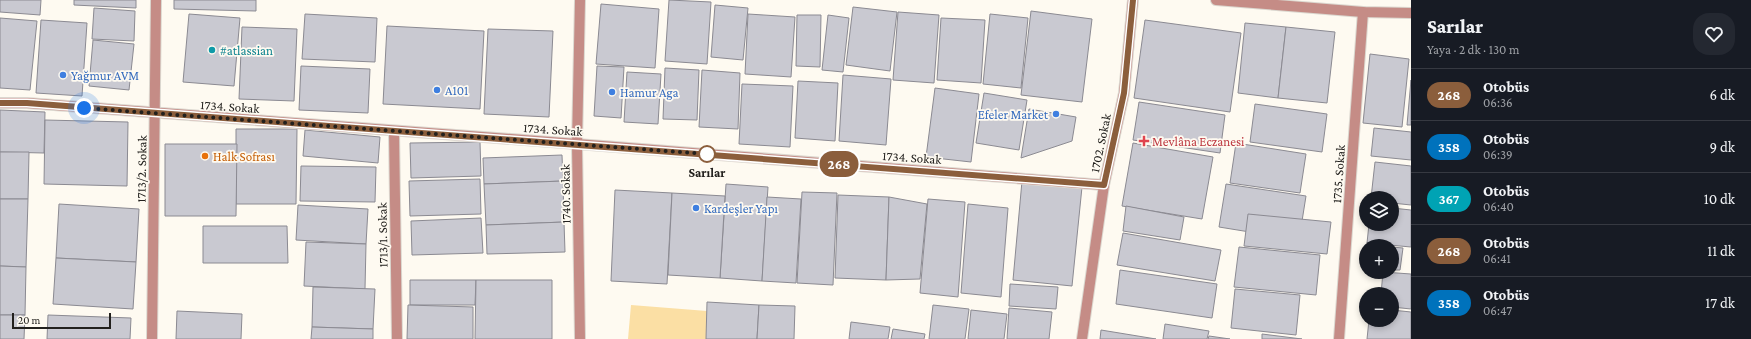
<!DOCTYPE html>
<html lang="tr">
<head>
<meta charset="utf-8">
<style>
	:root { --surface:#171b24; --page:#242831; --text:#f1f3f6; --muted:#9ea1a6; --line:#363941 }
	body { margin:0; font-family:"Crimson Pro",serif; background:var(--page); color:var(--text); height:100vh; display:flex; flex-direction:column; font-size:15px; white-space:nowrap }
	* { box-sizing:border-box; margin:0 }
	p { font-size:13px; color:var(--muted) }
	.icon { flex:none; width:22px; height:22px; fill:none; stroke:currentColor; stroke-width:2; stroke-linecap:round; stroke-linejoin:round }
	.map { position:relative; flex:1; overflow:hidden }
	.details { display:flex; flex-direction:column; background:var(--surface); width:340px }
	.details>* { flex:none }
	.badge { padding:0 8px; border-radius:13px; font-size:14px; line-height:26px }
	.fabs { position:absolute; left:1359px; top:191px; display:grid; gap:8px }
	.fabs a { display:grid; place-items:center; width:40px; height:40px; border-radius:50%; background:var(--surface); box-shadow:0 2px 6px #0003; font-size:20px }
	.scale { position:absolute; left:12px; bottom:10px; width:99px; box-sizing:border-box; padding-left:4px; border:2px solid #22201d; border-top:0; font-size:11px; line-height:14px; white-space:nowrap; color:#22201d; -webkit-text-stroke:3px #fefaf1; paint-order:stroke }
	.you { position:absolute; width:20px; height:20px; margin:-10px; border:3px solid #fff; border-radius:50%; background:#1a73e8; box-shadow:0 0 0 6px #1a73e833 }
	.map>.badge { position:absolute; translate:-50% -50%; box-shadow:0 0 0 2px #fff }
	.round { display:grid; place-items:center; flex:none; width:42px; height:42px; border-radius:16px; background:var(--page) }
	.summary { display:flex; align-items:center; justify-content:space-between; height:68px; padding:0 16px }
	h1 { font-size:19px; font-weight:800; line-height:30px }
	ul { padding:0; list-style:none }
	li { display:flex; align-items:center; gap:12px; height:52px; padding:0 16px; border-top:1px solid var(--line) }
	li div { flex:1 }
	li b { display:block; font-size:15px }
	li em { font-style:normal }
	li .badge { min-width:44px; font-weight:700; text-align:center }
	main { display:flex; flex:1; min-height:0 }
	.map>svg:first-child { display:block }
	.green { fill:#fbdfa4 }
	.building { fill:#c9c9d1; stroke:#8b8a92 }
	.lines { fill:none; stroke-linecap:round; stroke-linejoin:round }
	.minor-casing { stroke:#dbd7cf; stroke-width:12 }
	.tertiary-casing { stroke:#dbd7cf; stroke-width:12 }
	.minor { stroke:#c58c86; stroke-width:10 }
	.tertiary { stroke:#c58c86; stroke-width:10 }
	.line-casing { stroke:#fff; stroke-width:9 }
	.line { stroke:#8b5e3c; stroke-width:6 }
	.walk { stroke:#22201d; stroke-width:4; stroke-dasharray:0 7.2 }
	.culture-dot { fill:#0f9aa8; stroke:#fefaf1; stroke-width:1.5 }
	.shop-dot { fill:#3f7fe0; stroke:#fefaf1; stroke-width:1.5 }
	.health-dot { fill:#e0444e; stroke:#fefaf1; stroke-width:1.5 }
	.stop-dot { fill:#fff; stroke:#8b5e3c; stroke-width:2 }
	.food-dot { fill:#e8710a; stroke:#fefaf1; stroke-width:1.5 }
	.labels { text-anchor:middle; stroke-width:3.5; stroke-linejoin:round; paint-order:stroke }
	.culture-label { font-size:13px; fill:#0d838f; stroke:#fefaf1; text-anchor:start }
	.shop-label { font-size:13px; fill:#366cbe; stroke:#fefaf1; text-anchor:start }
	.street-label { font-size:13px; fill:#22201d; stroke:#fefaf1 }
	.health-label { font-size:13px; fill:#be3a42; stroke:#fefaf1; text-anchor:start }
	.food-label { font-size:13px; fill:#c56008; stroke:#fefaf1; text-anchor:start }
	.stop-label { font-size:13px; font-weight:bold; fill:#22201d; stroke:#fefaf1 }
</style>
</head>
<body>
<main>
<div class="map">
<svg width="1411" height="339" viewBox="0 0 1411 339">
	<rect width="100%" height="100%" fill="#fefaf1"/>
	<path class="green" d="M 631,305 L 707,311 L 706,339 L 628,339 Z"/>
	<g class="building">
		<path d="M 0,0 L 41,0 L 40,15 L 0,12 Z"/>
		<path d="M 74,0 L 136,0 L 136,8 L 74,5 Z"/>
		<path d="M 174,0 L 256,0 L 256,11 L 174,9 Z"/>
		<path d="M 669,0 L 711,2 L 707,64 L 665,61 Z"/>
		<path d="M 601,4 L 659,9 L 655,68 L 596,64 Z"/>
		<path d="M 715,5 L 748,8 L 743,60 L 711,57 Z"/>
		<path d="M 853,7 L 897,12 L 890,71 L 846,65 Z"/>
		<path d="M 94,8 L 135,11 L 134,41 L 92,39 Z"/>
		<path d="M 1031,11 L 1092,19 L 1082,102 L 1021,95 Z"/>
		<path d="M 898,12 L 939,15 L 934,83 L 893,80 Z"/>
		<path d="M 189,14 L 240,18 L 234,86 L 183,82 Z"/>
		<path d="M 305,14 L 377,18 L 375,62 L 302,59 Z"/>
		<path d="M 748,14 L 795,17 L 791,77 L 745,74 Z"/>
		<path d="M 990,14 L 1028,18 L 1021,88 L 983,84 Z"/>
		<path d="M 797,15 L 821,15 L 820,67 L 796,66 Z"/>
		<path d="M 828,15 L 849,18 L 843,72 L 822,70 Z"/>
		<path d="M 0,18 L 37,21 L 30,90 L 0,88 Z"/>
		<path d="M 941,18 L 985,20 L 981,83 L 937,80 Z"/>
		<path d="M 41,20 L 87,23 L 82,96 L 36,93 Z"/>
		<path d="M 1145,20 L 1241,33 L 1230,112 L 1134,98 Z"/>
		<path d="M 1245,23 L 1286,27 L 1278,98 L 1238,93 Z"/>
		<path d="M 387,26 L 484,31 L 480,109 L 383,104 Z"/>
		<path d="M 242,27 L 297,29 L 294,101 L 239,99 Z"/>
		<path d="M 1286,27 L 1335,32 L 1327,103 L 1278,98 Z"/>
		<path d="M 488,29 L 553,31 L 549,117 L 484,114 Z"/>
		<path d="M 93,40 L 134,44 L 129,90 L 89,86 Z"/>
		<path d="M 1370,54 L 1409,59 L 1402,127 L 1363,123 Z"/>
		<path d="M 301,66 L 370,69 L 368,113 L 299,110 Z"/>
		<path d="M 597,66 L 624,67 L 621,118 L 594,116 Z"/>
		<path d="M 665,68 L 699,70 L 697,120 L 663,119 Z"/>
		<path d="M 702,70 L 740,73 L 738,129 L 699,127 Z"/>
		<path d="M 627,72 L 661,74 L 658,124 L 624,122 Z"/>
		<path d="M 843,75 L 891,79 L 886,145 L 839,141 Z"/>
		<path d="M 1411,80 L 1411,125 L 1407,125 Z"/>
		<path d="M 798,81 L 838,83 L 835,141 L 795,138 Z"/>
		<path d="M 742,84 L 793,86 L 790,147 L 739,144 Z"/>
		<path d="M 935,88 L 979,94 L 971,162 L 926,157 Z"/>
		<path d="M 984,93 L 1027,100 L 1019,150 L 976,143 Z"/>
		<path d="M 1139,102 L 1225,115 L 1220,153 L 1133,140 Z"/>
		<path d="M 1255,104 L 1327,114 L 1322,152 L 1250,142 Z"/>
		<path d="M 1029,109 L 1076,117 L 1072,141 L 1021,158 Z"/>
		<path d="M 0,110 L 45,112 L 44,153 L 0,152 Z"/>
		<path d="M 45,120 L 128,122 L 127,186 L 44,184 Z"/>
		<path d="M 1374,128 L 1411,132 L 1411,160 L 1371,156 Z"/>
		<path d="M 236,129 L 297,129 L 296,204 L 236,204 Z"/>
		<path d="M 305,130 L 380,137 L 378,163 L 303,156 Z"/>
		<path d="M 480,142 L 481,176 L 411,178 L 410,143 Z"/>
		<path d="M 1133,143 L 1213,157 L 1202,219 L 1122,206 Z"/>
		<path d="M 1236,143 L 1306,154 L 1300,193 L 1230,183 Z"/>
		<path d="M 165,144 L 237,144 L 236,216 L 165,216 Z"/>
		<path d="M 0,152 L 29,152 L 28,199 L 0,199 Z"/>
		<path d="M 562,155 L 563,181 L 484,184 L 483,158 Z"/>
		<path d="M 1375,162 L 1411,166 L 1411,205 L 1392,203 L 1392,198 L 1371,198 Z"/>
		<path d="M 301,166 L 376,167 L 375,202 L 300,201 Z"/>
		<path d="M 480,179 L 481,214 L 410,216 L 409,181 Z"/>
		<path d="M 563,181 L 564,222 L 486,225 L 484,184 Z"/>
		<path d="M 1022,181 L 1082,187 L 1072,286 L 1013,280 Z"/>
		<path d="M 726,184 L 768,187 L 762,281 L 720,278 Z"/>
		<path d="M 1226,184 L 1306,196 L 1299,240 L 1219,227 Z"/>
		<path d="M 615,190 L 672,193 L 667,284 L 611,281 Z"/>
		<path d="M 802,192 L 837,193 L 833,285 L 797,283 Z"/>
		<path d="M 672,193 L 725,196 L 720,278 L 668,275 Z"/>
		<path d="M 838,195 L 889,197 L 886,280 L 835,278 Z"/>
		<path d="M 767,197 L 801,199 L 796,283 L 762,281 Z"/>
		<path d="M 889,197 L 927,204 L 920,279 L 886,280 Z"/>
		<path d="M 0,199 L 28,199 L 26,267 L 0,266 Z"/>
		<path d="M 928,199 L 965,202 L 958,297 L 920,293 Z"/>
		<path d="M 59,204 L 139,209 L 136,262 L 56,258 Z"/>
		<path d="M 968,204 L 1008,208 L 1001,297 L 961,293 Z"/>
		<path d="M 298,205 L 368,209 L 366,244 L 296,240 Z"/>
		<path d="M 1126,206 L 1184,217 L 1180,240 L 1123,231 Z"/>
		<path d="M 1392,208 L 1411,210 L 1411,247 L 1367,243 L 1369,224 L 1392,224 Z"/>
		<path d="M 1248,214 L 1331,222 L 1327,254 L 1244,246 Z"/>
		<path d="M 481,218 L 483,253 L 412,255 L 411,221 Z"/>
		<path d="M 564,222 L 565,252 L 487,254 L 486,225 Z"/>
		<path d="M 203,226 L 287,226 L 288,263 L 203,263 Z"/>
		<path d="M 1123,233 L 1221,250 L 1215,281 L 1117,265 Z"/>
		<path d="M 306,242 L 366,244 L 365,289 L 304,286 Z"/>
		<path d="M 1239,247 L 1320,255 L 1316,295 L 1234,287 Z"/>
		<path d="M 1392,247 L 1403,248 L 1400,270 L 1392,270 Z"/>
		<path d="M 56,258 L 136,262 L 133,309 L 53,304 Z"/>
		<path d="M 0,266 L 26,267 L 25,315 L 0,315 Z"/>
		<path d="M 1120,270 L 1217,284 L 1212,318 L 1116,304 Z"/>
		<path d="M 1383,272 L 1411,274 L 1411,309 L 1392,307 L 1392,294 L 1381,294 Z"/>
		<path d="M 410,280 L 476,280 L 475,305 L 410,305 Z"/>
		<path d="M 476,280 L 552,280 L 552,339 L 475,339 Z"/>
		<path d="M 1010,284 L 1058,287 L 1056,309 L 1009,306 Z"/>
		<path d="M 313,287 L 375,289 L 373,329 L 312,327 Z"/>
		<path d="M 1235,289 L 1300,295 L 1296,335 L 1231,328 Z"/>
		<path d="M 707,302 L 759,305 L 757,339 L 706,339 Z"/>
		<path d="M 408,305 L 473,307 L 473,339 L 407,339 Z"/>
		<path d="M 759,305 L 795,306 L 794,339 L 757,339 Z"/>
		<path d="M 933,305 L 969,309 L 965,339 L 929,339 Z"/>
		<path d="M 1009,308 L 1052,312 L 1049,339 L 1007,339 Z"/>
		<path d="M 971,310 L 1007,314 L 1004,339 L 968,339 Z"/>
		<path d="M 1392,310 L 1411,312 L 1411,339 L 1367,339 L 1369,320 L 1392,320 Z"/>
		<path d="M 177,311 L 242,314 L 241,339 L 176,339 Z"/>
		<path d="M 0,315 L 25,315 L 24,339 L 0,339 Z"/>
		<path d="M 48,315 L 131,318 L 130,339 L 47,339 Z"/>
		<path d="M 851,322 L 890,327 L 888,339 L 849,339 Z"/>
		<path d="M 1165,324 L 1209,331 L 1207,339 L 1163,339 Z"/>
		<path d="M 312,327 L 373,329 L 373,339 L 311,339 Z"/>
		<path d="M 893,329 L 925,334 L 924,339 L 891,339 Z"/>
		<path d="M 1101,330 L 1156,339 L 1100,339 Z"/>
		<path d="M 1262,334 L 1302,339 L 1262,339 Z"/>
		<path d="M 1209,336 L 1230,339 L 1208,339 Z"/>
	</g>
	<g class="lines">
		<defs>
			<g id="minor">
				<path d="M 580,0 L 577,144 L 580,339"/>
				<path d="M 1216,0 L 1363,12 L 1411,13"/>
				<path d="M 394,131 L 397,339"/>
				<path d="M 152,339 L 156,0"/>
				<path d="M 1082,339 L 1104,185"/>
				<path d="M 1339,339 L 1363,12"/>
			</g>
			<path id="tertiary" d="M 0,103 L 27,103 L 577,144 L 1104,185 L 1124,93 L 1133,0"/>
		</defs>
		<use href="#minor" class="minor-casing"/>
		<use href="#tertiary" class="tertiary-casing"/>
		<use href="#minor" class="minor"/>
		<use href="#tertiary" class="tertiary"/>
	</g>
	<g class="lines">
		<defs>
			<path id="line" d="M 0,103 L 27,103 L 1104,185 L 1124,93 L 1133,0"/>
		</defs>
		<use href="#line" class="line-casing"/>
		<use href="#line" class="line"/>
		<path class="walk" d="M 84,108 L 707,154"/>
	</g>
	<circle class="culture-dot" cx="212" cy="50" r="4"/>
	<g class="shop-dot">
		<circle cx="63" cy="75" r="4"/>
		<circle cx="437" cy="90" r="4"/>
		<circle cx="612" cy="92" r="4"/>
		<circle cx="1056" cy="114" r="4"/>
		<circle cx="696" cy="208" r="4"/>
	</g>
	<path class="health-dot" d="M1142 135h4v4h4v4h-4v4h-4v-4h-4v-4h4z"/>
	<circle class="stop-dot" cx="707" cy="154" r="8"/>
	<circle class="food-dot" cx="205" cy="156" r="4"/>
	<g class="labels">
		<g class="culture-label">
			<text x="220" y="55">#atlassian</text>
		</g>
		<g class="shop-label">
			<text x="71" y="80">Yağmur AVM</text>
			<text x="445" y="95">A101</text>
			<text x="620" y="97">Hamur Aga</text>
			<text x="1048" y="119" text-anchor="end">Efeler Market</text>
			<text x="704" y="213">Kardeşler Yapı</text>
		</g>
		<g class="street-label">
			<text transform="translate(230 106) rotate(4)" y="5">1734. Sokak</text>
			<text transform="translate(553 129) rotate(4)" y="5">1734. Sokak</text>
			<text transform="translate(1100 143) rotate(-78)" y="5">1702. Sokak</text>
			<text transform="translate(912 157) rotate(4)" y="5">1734. Sokak</text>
			<text transform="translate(141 169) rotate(-89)" y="5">1713/2. Sokak</text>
			<text transform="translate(1338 174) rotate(-86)" y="5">1735. Sokak</text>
			<text transform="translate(565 194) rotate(-91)" y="5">1740. Sokak</text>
			<text transform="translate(382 235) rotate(-91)" y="5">1713/1. Sokak</text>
		</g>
		<g class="health-label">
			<text x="1152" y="146">Mevlâna Eczanesi</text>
		</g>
		<g class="food-label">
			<text x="213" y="161">Halk Sofrası</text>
		</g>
		<g class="stop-label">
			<text x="707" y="177">Sarılar</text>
		</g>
	</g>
</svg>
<div class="fabs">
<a><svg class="icon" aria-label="layers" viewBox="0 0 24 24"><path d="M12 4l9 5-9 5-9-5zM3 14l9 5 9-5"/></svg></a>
<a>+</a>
<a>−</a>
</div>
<div class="scale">20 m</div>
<div class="you" style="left:84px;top:108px"></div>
<b class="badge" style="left:839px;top:164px;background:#8b5e3c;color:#fff">268</b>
</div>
<section class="details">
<div class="summary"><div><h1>Sarılar</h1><p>Yaya · 2 dk · 130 m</p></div><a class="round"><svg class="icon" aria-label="heart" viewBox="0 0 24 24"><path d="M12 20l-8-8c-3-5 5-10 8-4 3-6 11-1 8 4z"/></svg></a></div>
<ul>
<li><span class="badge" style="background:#8b5e3c;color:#fff">268</span><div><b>Otobüs</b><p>06:36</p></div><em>6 dk</em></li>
<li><span class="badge" style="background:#0072bc;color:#fff">358</span><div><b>Otobüs</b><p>06:39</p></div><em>9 dk</em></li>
<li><span class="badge" style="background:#00a3b4;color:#fff">367</span><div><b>Otobüs</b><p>06:40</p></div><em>10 dk</em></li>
<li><span class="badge" style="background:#8b5e3c;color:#fff">268</span><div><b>Otobüs</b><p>06:41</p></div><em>11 dk</em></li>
<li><span class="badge" style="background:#0072bc;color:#fff">358</span><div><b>Otobüs</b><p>06:47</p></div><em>17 dk</em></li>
</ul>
</section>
</main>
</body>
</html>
